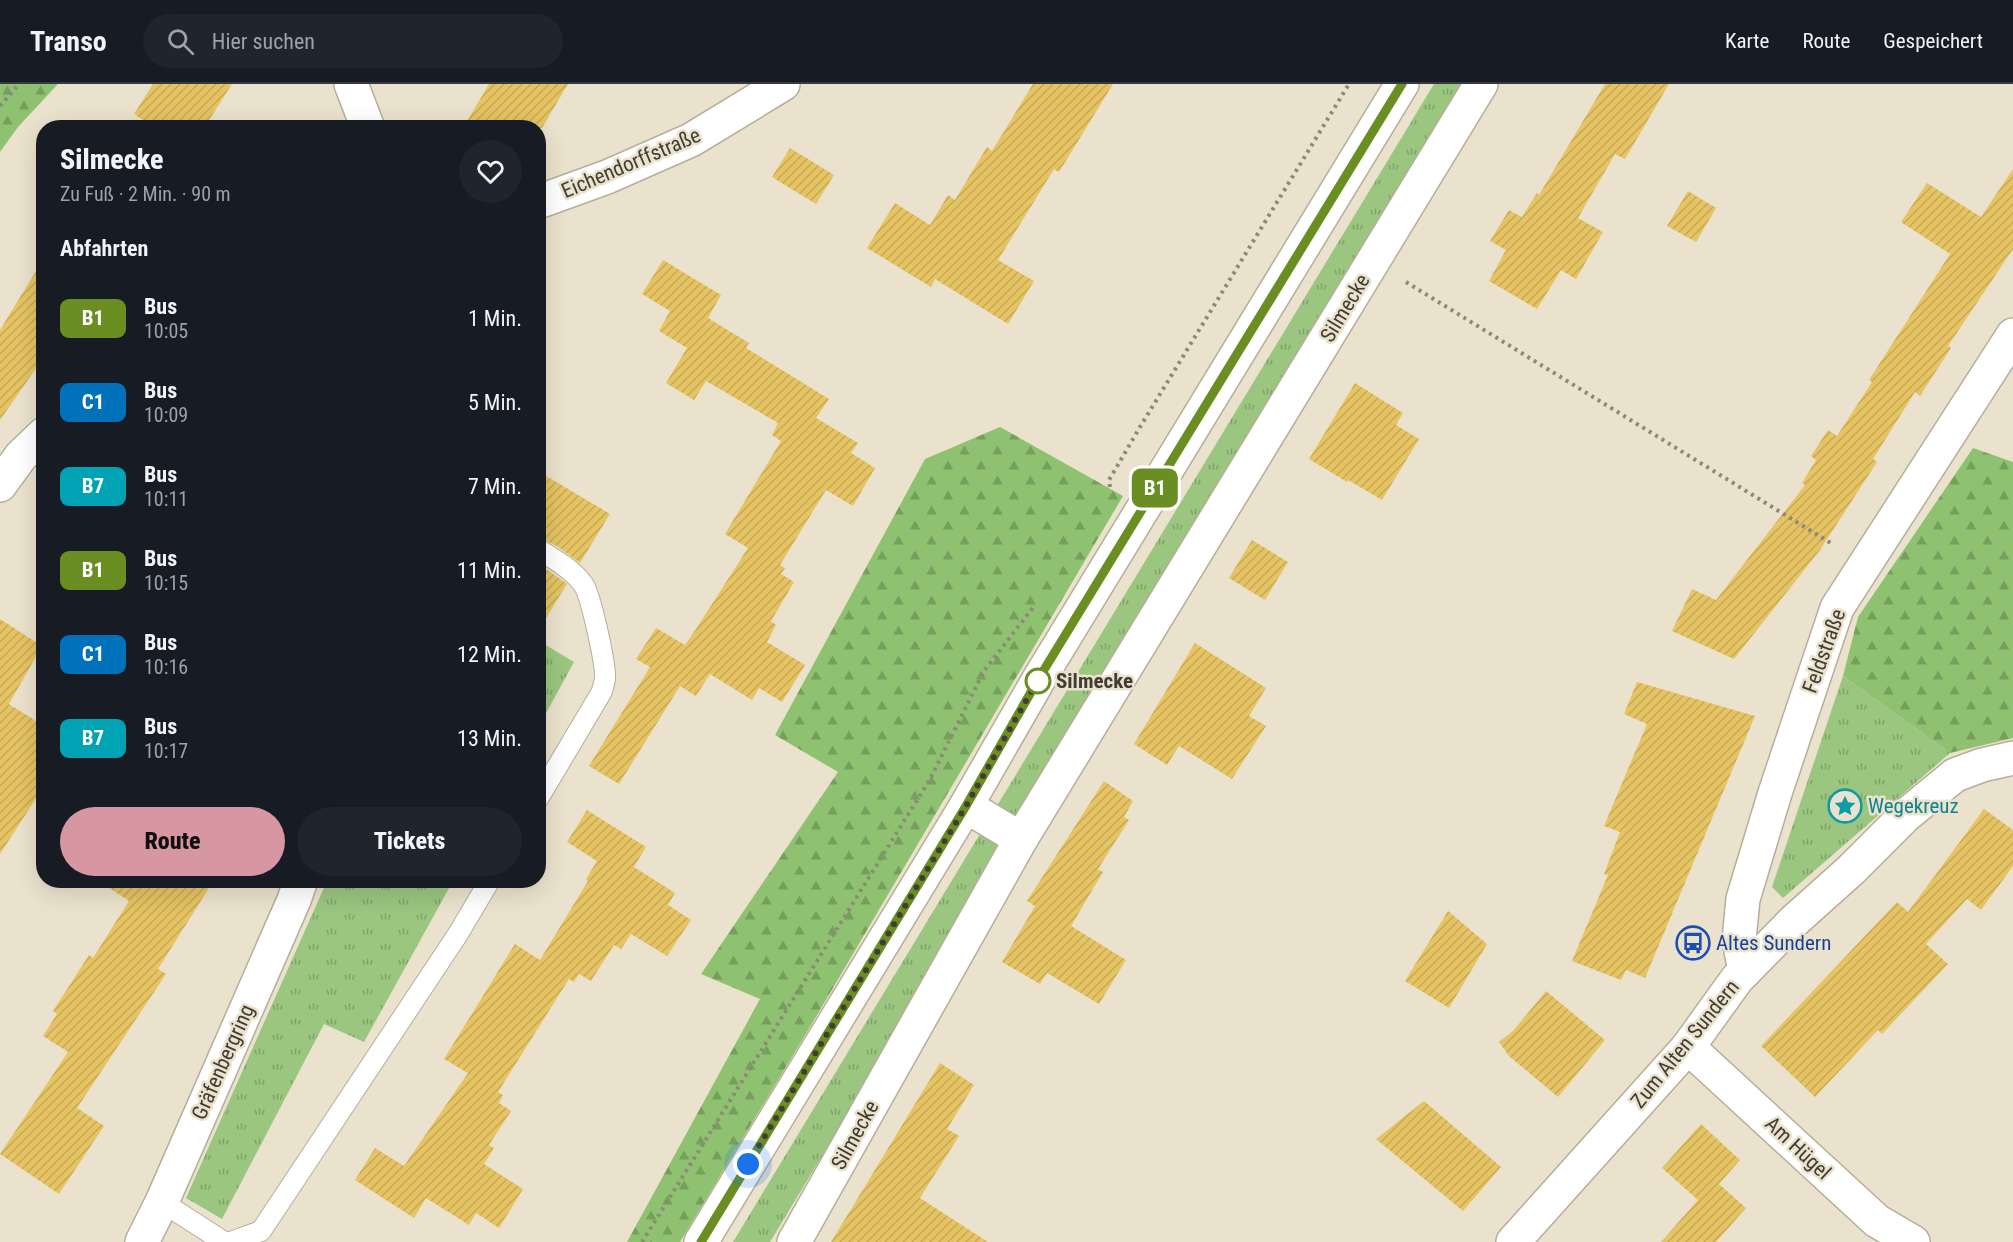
<!DOCTYPE html>
<html lang="de">
<head>
<meta charset="utf-8">
<style>
	:root { --surface:#171b24; --page:#20242c; --text:#f1f3f6; --muted:#9ea1a6; --line:#363941; --accent:#d797a2 }
	body { margin:0; font-family:"Roboto Condensed",sans-serif; background:var(--page); color:var(--text); height:100vh; display:flex; flex-direction:column; font-size:22px; white-space:nowrap }
	* { box-sizing:border-box; margin:0 }
	p { font-size:20px; color:var(--muted) }
	.icon { flex:none; width:33px; height:33px; fill:none; stroke:currentColor; stroke-width:2; stroke-linecap:round; stroke-linejoin:round }
	.map { position:relative; flex:1; overflow:hidden }
	.details { position:absolute; left:36px; top:36px; width:510px; height:768px; display:flex; flex-direction:column; background:var(--surface); border-radius:24px; box-shadow:0 6px 24px #0002 }
	.details>* { flex:none }
	.badge { padding:0 12px; border-radius:9px; font-size:21px; line-height:39px }
	.you { position:absolute; width:30px; height:30px; margin:-15px; border:4px solid #fff; border-radius:50%; background:#1a73e8; box-shadow:0 0 0 9px #1a73e833 }
	.map>.badge { position:absolute; translate:-50% -50%; box-shadow:0 0 0 3px #fff }
	h2 { padding:0 24px; font-size:22px; line-height:54px }
	.round { display:grid; place-items:center; flex:none; width:63px; height:63px; border-radius:32px; background:var(--page) }
	.head { display:flex; align-items:center; justify-content:space-between; height:102px; padding:0 24px }
	h1 { font-size:28px; font-weight:800; line-height:45px }
	.action { display:flex; gap:12px; margin-top:auto; padding:12px 24px }
	.action a { flex:1; height:69px; border-radius:36px; background:var(--accent); color:#111; font-size:24px; font-weight:800; line-height:69px; text-align:center }
	.action a+a { background:var(--page); color:var(--text) }
	ul { padding:0; list-style:none }
	li { display:flex; align-items:center; gap:18px; height:84px; padding:0 24px }
	li div { flex:1 }
	li b { display:block; font-size:22px }
	li em { font-style:normal }
	li .badge { min-width:66px; font-weight:700; text-align:center }
	header { display:flex; align-items:center; gap:36px; box-sizing:border-box; height:84px; padding:0 30px; background:var(--surface); border-bottom:2px solid var(--line) }
	header strong { font-size:28px }
	nav { display:flex; gap:33px; margin-inline-start:auto; font-size:21px }
	.search { width:420px; height:54px; background:var(--page); display:flex; align-items:center; gap:15px; box-sizing:border-box; padding:0 21px; border-radius:33px; color:var(--muted); font-size:22px }
	.map>svg:first-child { display:block }
	.grass { fill:url(#grass-tufts) }
	.forest { fill:url(#forest-firs) }
	.building { fill:url(#building-hatch) }
	.lines { fill:none; stroke-linecap:round; stroke-linejoin:round }
	.service-casing { stroke:#b6ae99; stroke-width:22 }
	.minor-casing { stroke:#b6ae99; stroke-width:36 }
	.secondary-casing { stroke:#b6ae99; stroke-width:36 }
	.path { stroke:#8d8879; stroke-width:4; stroke-dasharray:3 4.5; stroke-linecap:butt }
	.service { stroke:#fff; stroke-width:20 }
	.minor { stroke:#fff; stroke-width:33 }
	.secondary { stroke:#fff; stroke-width:33 }
	.line-casing { stroke:#fff; stroke-width:14 }
	.line { stroke:#6b8e23; stroke-width:9 }
	.walk { stroke:#403d34; stroke-width:6; stroke-dasharray:0 10.8 }
	.stop-dot { fill:#fff; stroke:#6b8e23; stroke-width:3 }
	.labels { text-anchor:middle; stroke-width:5; stroke-linejoin:round; paint-order:stroke }
	.street-label { font-size:21px; fill:#403d34; stroke:#eae2cc }
	.stop-label { font-size:21px; font-weight:bold; fill:#403d34; stroke:#eae2cc; text-anchor:start }
	.culture-label { font-size:21px; fill:#0d838f; stroke:#eae2cc; text-anchor:start }
	.transit-label { font-size:21px; fill:#164399; stroke:#eae2cc; text-anchor:start }
</style>
</head>
<body>
<header>
<strong>Transo</strong>
<div class="search"><svg class="icon" aria-label="search" viewBox="0 0 24 24"><circle cx="10" cy="10" r="6"/><path d="M15 15l6 6"/></svg>Hier suchen</div>
<nav><a>Karte</a><a>Route</a><a>Gespeichert</a></nav>
</header>
<div class="map">
<svg width="2013" height="1158" viewBox="0 0 2013 1158">
	<defs>
		<pattern id="grass-tufts" width="24" height="20" patternUnits="userSpaceOnUse" patternTransform="scale(1.5)"><rect width="24" height="20" fill="#9ac67f"/><path d="M3 7l-1-3M5 7V3M7 7l1-3M15 17l-1-3M17 17v-4M19 17l1-3" fill="none" stroke="#7fa269"/></pattern>
		<pattern id="forest-firs" width="22" height="20" patternUnits="userSpaceOnUse" patternTransform="scale(1.5)"><rect width="22" height="20" fill="#8fc270"/><path d="M5 1l3.5 6h-7zM16 11l3.5 6h-7z" fill="#769f5d"/></pattern>
		<pattern id="building-hatch" width="6" height="6" patternUnits="userSpaceOnUse" patternTransform="scale(1.5)"><rect width="6" height="6" fill="#e6c463"/><path d="M-1 1l2-2M0 6l6-6M5 7l2-2" fill="none" stroke="#c6a957"/></pattern>
	</defs>
	<rect width="100%" height="100%" fill="#eae2cc"/>
	<g class="grass">
		<path d="M 1434,0 L 1469,0 L 770,1158 L 733,1158 Z"/>
		<path d="M 539,557 L 574,578 L 539,642 Z"/>
		<path d="M 1843,592 L 1950,669 L 1783,814 L 1772,803 Z"/>
		<path d="M 327,797 L 453,797 L 364,958 L 324,940 L 222,1135 L 186,1114 Z"/>
	</g>
	<g class="forest">
		<path d="M 0,0 L 58,0 L 18,43 L 0,68 Z"/>
		<path d="M 1000,343 L 1123,412 L 807,948 L 680,1158 L 627,1158 L 760,915 L 701,890 L 838,688 L 775,651 L 925,375 Z"/>
		<path d="M 1973,364 L 2013,378 L 2013,654 L 1950,669 L 1843,592 L 1858,533 Z"/>
	</g>
	<g class="building">
		<path d="M 153,0 L 232,0 L 204,44 L 155,44 L 134,30 Z"/>
		<path d="M 489,0 L 568,0 L 542,44 L 463,44 Z"/>
		<path d="M 1033,0 L 1113,0 L 1059,88 L 1054,85 L 998,176 L 1034,197 L 1008,240 L 935,195 L 931,203 L 867,164 L 895,119 L 930,141 L 948,111 L 955,116 L 987,63 L 992,67 Z"/>
		<path d="M 1605,0 L 1669,0 L 1625,75 L 1615,70 L 1578,134 L 1603,148 L 1576,195 L 1561,186 L 1537,225 L 1489,197 L 1506,166 L 1490,157 L 1509,126 L 1522,133 L 1537,109 L 1539,111 Z"/>
		<path d="M 790,64 L 834,91 L 816,120 L 772,93 Z"/>
		<path d="M 2013,85 L 2013,165 L 1948,262 L 1951,264 L 1920,312 L 1915,308 L 1873,375 L 1877,378 L 1820,466 L 1734,575 L 1672,547 L 1692,505 L 1716,516 L 1805,401 L 1802,399 L 1816,376 L 1811,372 L 1828,346 L 1837,352 L 1872,298 L 1869,296 L 1950,170 L 1901,138 L 1927,99 L 1981,133 Z"/>
		<path d="M 1688,107 L 1716,124 L 1696,158 L 1667,142 Z"/>
		<path d="M 44,174 L 44,273 L 0,336 L 0,246 Z"/>
		<path d="M 663,176 L 721,211 L 708,234 L 749,259 L 746,264 L 829,315 L 816,334 L 858,359 L 851,369 L 875,384 L 853,422 L 826,406 L 780,481 L 785,484 L 781,490 L 794,498 L 771,537 L 776,541 L 767,558 L 805,581 L 782,618 L 759,604 L 752,616 L 710,590 L 696,612 L 680,602 L 619,700 L 589,682 L 650,583 L 636,575 L 656,544 L 685,561 L 696,545 L 748,464 L 725,450 L 781,357 L 772,351 L 778,339 L 706,297 L 694,316 L 666,299 L 687,264 L 659,247 L 670,227 L 642,210 Z"/>
		<path d="M 1355,299 L 1403,329 L 1396,341 L 1419,355 L 1382,416 L 1348,396 L 1347,398 L 1309,375 Z"/>
		<path d="M 538,387 L 610,430 L 580,479 L 557,462 L 538,453 Z"/>
		<path d="M 1252,456 L 1288,478 L 1265,516 L 1229,494 Z"/>
		<path d="M 538,479 L 567,500 L 538,547 Z"/>
		<path d="M 0,535 L 42,562 L 9,620 L 44,642 L 44,702 L 0,770 Z"/>
		<path d="M 1195,559 L 1266,604 L 1249,632 L 1266,642 L 1232,695 L 1179,662 L 1167,681 L 1134,660 Z"/>
		<path d="M 1637,598 L 1755,632 L 1645,894 L 1626,886 L 1621,896 L 1572,877 L 1608,791 L 1604,790 L 1620,748 L 1604,742 L 1647,640 L 1624,630 Z"/>
		<path d="M 1104,697 L 1133,717 L 1124,733 L 1129,736 L 1098,785 L 1103,788 L 1071,842 L 1126,876 L 1099,920 L 1047,889 L 1040,900 L 1002,878 L 1035,822 L 1027,817 Z"/>
		<path d="M 1984,725 L 2013,746 L 2013,782 L 1981,826 L 1967,815 L 1926,860 L 1948,880 L 1882,950 L 1878,946 L 1815,1013 L 1761,962 L 1897,818 L 1908,828 Z"/>
		<path d="M 587,726 L 646,763 L 634,783 L 675,809 L 668,821 L 691,836 L 667,872 L 631,850 L 621,865 L 614,861 L 591,897 L 579,890 L 574,898 L 569,895 L 498,1008 L 503,1011 L 499,1019 L 511,1027 L 489,1061 L 494,1064 L 484,1080 L 523,1105 L 499,1144 L 476,1129 L 469,1141 L 426,1114 L 414,1134 L 355,1096 L 375,1064 L 404,1082 L 468,989 L 444,975 L 515,860 L 540,876 L 588,797 L 586,795 L 597,777 L 567,758 Z"/>
		<path d="M 97,796 L 214,796 L 158,885 L 166,890 L 77,1024 L 104,1042 L 59,1110 L 0,1070 L 68,968 L 43,952 L 57,930 L 53,927 L 89,871 L 93,874 L 129,817 Z"/>
		<path d="M 1448,827 L 1487,860 L 1449,924 L 1405,897 Z"/>
		<path d="M 1546,907 L 1605,956 L 1558,1013 L 1509,972 L 1499,958 L 1513,947 Z"/>
		<path d="M 940,979 L 974,1001 L 947,1045 L 959,1052 L 920,1114 L 988,1158 L 831,1158 Z"/>
		<path d="M 1424,1017 L 1501,1083 L 1463,1127 L 1376,1055 Z"/>
		<path d="M 1701,1040 L 1740,1076 L 1719,1100 L 1746,1124 L 1716,1158 L 1661,1158 L 1698,1116 L 1662,1084 Z"/>
	</g>
	<g class="lines">
		<defs>
			<g id="service">
				<path d="M 538,465 C 554,475 572,485 583,500 C 591,511 606,581 605,595 C 604,600 603,605 601,609 L 538,715"/>
				<path d="M 162,1118 L 224,1158"/>
				<path d="M 231,1158 L 261,1147 L 458,850 L 490,796"/>
			</g>
			<g id="minor">
				<path d="M 351,0 L 368,44"/>
				<path d="M 538,118 L 607,93 L 691,56 L 783,0"/>
				<path d="M 0,401 L 21,372 L 44,350"/>
				<path d="M 966,722 L 1021,755 L 1481,0"/>
				<path d="M 1745,887 L 1739,856 L 1743,815 L 1775,709 L 1837,524 L 2013,251"/>
				<path d="M 1688,963 L 1877,1137 L 1913,1158"/>
				<path d="M 142,1158 L 162,1118 L 294,816 L 301,796"/>
				<path d="M 794,1158 L 1021,755"/>
				<path d="M 1513,1158 L 1688,963 L 1737,895 L 1794,837 L 1851,786 L 1905,732 L 1955,691 L 1982,681 L 2013,674"/>
			</g>
			<path id="secondary" d="M 701,1158 L 966,722 L 1039,595 L 1402,0"/>
		</defs>
		<use href="#service" class="service-casing"/>
		<use href="#minor" class="minor-casing"/>
		<use href="#secondary" class="secondary-casing"/>
		<g class="path">
			<path d="M 0,22 L 19,0"/>
			<path d="M 1406,198 L 1834,461"/>
			<path d="M 1110,403 L 1109,396 L 1140,343 L 1349,0"/>
			<path d="M 642,1158 L 929,697 L 984,587 L 1035,521"/>
		</g>
		<use href="#service" class="service"/>
		<use href="#minor" class="minor"/>
		<use href="#secondary" class="secondary"/>
	</g>
	<g class="lines">
		<defs>
			<path id="line" d="M 701,1158 L 966,722 L 1039,594 L 1402,0"/>
		</defs>
		<use href="#line" class="line-casing"/>
		<use href="#line" class="line"/>
		<path class="walk" d="M 748,1080 L 966,722 L 1039,594 L 1038,597"/>
	</g>
	<defs>
		<symbol id="sight-ring" viewBox="-11 -11 22 22"><circle r="9.5" fill="#eae2cc" stroke="#0f9aa8" stroke-width="1.5"/><path d="M0-6L1.8-2.2L6-1.7L2.9 1.2L3.7 5.4L0 3.3L-3.7 5.4L-2.9 1.2L-6-1.7L-1.8-2.2Z" fill="#0f9aa8"/></symbol>
		<symbol id="bus-ring" viewBox="-11 -11 22 22"><circle r="9.5" fill="#eae2cc" stroke="#1a4fb4" stroke-width="1.5"/><path d="M-5-6H5V4H4V6H2V4H-2V6H-4V4H-5ZM-3.5-4V0h7V-4ZM-3.5 1.2v1.5H-2V1.2ZM2 1.2v1.5H3.5V1.2Z" fill="#1a4fb4"/></symbol>
	</defs>
	<g fill-rule="evenodd">
		<use href="#sight-ring" x="1826" y="703" width="38" height="38"/>
		<use href="#bus-ring" x="1674" y="840" width="38" height="38"/>
	</g>
	<circle class="stop-dot" cx="1038" cy="597" r="12"/>
	<g class="labels">
		<g class="street-label">
			<text transform="translate(631 79) rotate(-23)" y="7">Eichendorffstraße</text>
			<text transform="translate(1345 224) rotate(-59)" y="7">Silmecke</text>
			<text transform="translate(1824 567) rotate(-70)" y="7">Feldstraße</text>
			<text transform="translate(1685 960) rotate(-51)" y="7">Zum Alten Sundern</text>
			<text transform="translate(223 978) rotate(-66)" y="7">Gräfenbergring</text>
			<text transform="translate(855 1051) rotate(-61)" y="7">Silmecke</text>
			<text transform="translate(1798 1064) rotate(43)" y="7">Am Hügel</text>
		</g>
		<g class="stop-label">
			<text x="1056" y="604">Silmecke</text>
		</g>
		<g class="culture-label">
			<text x="1868" y="729">Wegekreuz</text>
		</g>
		<g class="transit-label">
			<text x="1716" y="866">Altes Sundern</text>
		</g>
	</g>
</svg>
<div class="you" style="left:748px;top:1080px"></div>
<b class="badge" style="left:1155px;top:404px;background:#6b8e23;color:#fff">B1</b>
<section class="details">
<div class="head"><div><h1>Silmecke</h1><p>Zu Fuß · 2 Min. · 90 m</p></div><a class="round"><svg class="icon" aria-label="heart" viewBox="0 0 24 24"><path d="M12 20l-8-8c-3-5 5-10 8-4 3-6 11-1 8 4z"/></svg></a></div>
<h2>Abfahrten</h2>
<ul>
<li><span class="badge" style="background:#6b8e23;color:#fff">B1</span><div><b>Bus</b><p>10:05</p></div><em>1 Min.</em></li>
<li><span class="badge" style="background:#0072bc;color:#fff">C1</span><div><b>Bus</b><p>10:09</p></div><em>5 Min.</em></li>
<li><span class="badge" style="background:#00a3b4;color:#fff">B7</span><div><b>Bus</b><p>10:11</p></div><em>7 Min.</em></li>
<li><span class="badge" style="background:#6b8e23;color:#fff">B1</span><div><b>Bus</b><p>10:15</p></div><em>11 Min.</em></li>
<li><span class="badge" style="background:#0072bc;color:#fff">C1</span><div><b>Bus</b><p>10:16</p></div><em>12 Min.</em></li>
<li><span class="badge" style="background:#00a3b4;color:#fff">B7</span><div><b>Bus</b><p>10:17</p></div><em>13 Min.</em></li>
</ul>
<div class="action"><a>Route</a><a>Tickets</a></div>
</section>
</div>
</body>
</html>
